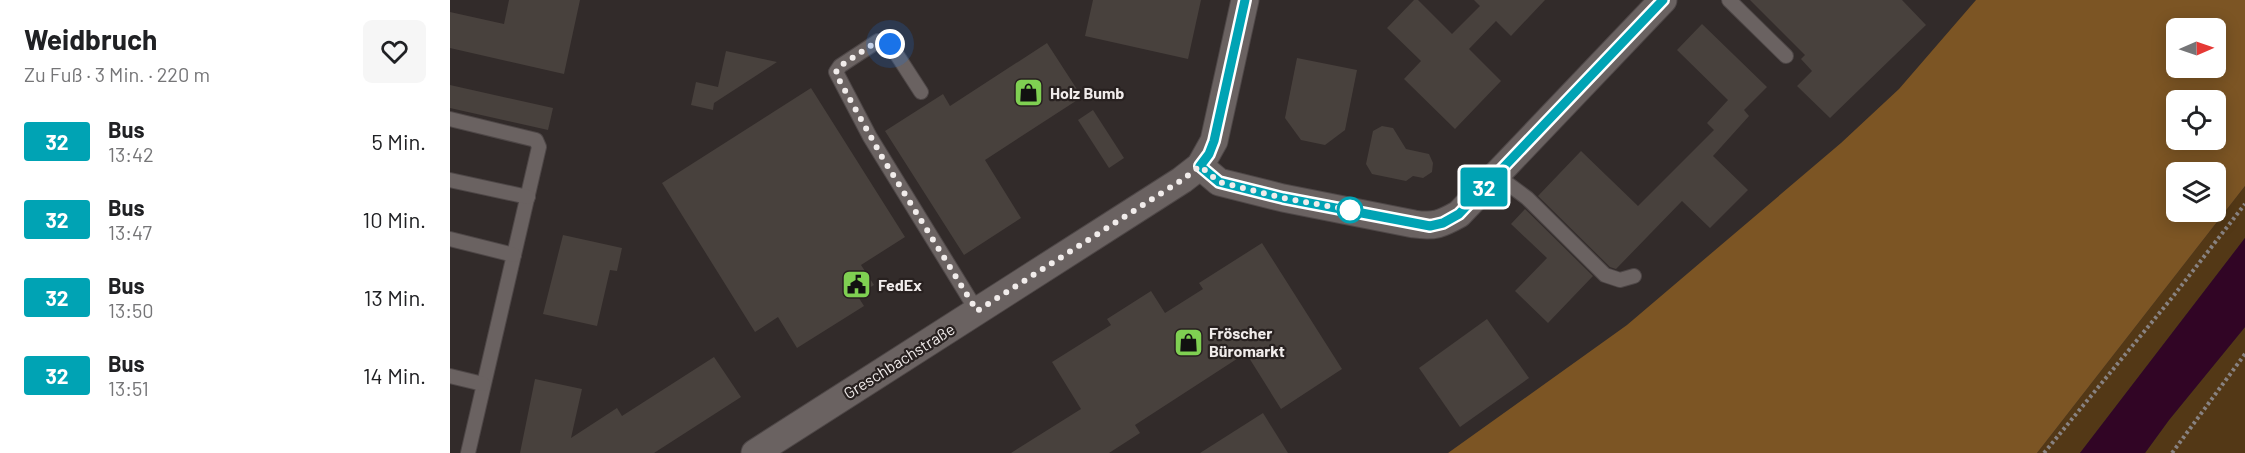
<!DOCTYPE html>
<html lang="de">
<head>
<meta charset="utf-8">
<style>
	:root { --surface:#fff; --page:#f6f6f6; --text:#202124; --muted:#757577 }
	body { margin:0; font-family:Barlow,sans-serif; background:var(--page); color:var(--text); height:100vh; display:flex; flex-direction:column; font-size:22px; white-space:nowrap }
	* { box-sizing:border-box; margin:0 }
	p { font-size:20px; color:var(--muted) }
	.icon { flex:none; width:33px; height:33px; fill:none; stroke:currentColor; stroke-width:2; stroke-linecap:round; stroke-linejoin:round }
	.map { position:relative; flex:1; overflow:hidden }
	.side { display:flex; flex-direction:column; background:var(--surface); width:450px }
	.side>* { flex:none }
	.badge { padding:0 12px; border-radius:4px; font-size:21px; line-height:39px }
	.needle { width:39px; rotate:88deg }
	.buttons { position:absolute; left:1716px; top:18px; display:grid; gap:12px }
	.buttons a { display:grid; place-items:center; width:60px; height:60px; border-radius:9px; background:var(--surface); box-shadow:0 3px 15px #0003; font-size:30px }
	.you { position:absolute; width:30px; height:30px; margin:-15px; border:4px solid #fff; border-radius:50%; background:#1a73e8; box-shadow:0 0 0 9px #1a73e833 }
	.map>.badge { position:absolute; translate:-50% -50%; box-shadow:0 0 0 3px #fff }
	.round { display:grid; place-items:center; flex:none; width:63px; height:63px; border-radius:9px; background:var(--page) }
	.overview { display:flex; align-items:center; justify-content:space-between; height:102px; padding:0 24px }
	h1 { font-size:28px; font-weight:700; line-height:45px }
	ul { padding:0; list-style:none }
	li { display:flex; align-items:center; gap:18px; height:78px; padding:0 24px }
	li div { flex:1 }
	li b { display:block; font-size:22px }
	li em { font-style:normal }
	li .badge { min-width:66px; font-weight:700; text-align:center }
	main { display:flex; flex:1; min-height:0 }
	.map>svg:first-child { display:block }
	.green { fill:#533816 }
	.forest { fill:#7c5524; fill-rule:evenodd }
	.water { fill:#310525 }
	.building { fill:#48413d }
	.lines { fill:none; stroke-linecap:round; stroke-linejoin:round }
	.service-casing { stroke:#4e4747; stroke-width:16 }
	.minor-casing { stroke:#4e4747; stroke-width:29 }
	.path { stroke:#888281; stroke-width:4; stroke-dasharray:3 3; stroke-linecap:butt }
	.service { stroke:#6a6261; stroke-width:14 }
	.minor { stroke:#6a6261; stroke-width:27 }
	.line-casing { stroke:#fff; stroke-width:14 }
	.line { stroke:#00a3b4; stroke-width:9 }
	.walk { stroke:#f1eceb; stroke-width:6; stroke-dasharray:0 10.8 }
	.stop-dot { fill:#fff; stroke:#00a3b4; stroke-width:3 }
	.labels { text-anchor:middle; stroke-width:4.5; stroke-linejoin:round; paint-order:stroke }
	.poi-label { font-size:16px; font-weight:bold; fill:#f1eceb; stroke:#282120; text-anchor:start }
	.street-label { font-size:16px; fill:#f1eceb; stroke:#282120 }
</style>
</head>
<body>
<main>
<section class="side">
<div class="overview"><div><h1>Weidbruch</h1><p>Zu Fuß · 3 Min. · 220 m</p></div><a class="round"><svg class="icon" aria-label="heart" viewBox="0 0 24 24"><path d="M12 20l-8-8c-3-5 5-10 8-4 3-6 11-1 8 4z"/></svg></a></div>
<ul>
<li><span class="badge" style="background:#00a3b4;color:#fff">32</span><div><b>Bus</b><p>13:42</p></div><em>5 Min.</em></li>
<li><span class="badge" style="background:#00a3b4;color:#fff">32</span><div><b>Bus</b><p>13:47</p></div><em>10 Min.</em></li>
<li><span class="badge" style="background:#00a3b4;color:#fff">32</span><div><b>Bus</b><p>13:50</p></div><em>13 Min.</em></li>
<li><span class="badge" style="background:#00a3b4;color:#fff">32</span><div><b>Bus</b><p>13:51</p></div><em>14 Min.</em></li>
</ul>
</section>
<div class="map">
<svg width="1795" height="453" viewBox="0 0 1795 453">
	<rect width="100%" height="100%" fill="#322b2a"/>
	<g class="green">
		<path d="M 1795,186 L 1795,238 L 1630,453 L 1587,453 Z"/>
		<path d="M 1795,327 L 1795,453 L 1695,453 L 1719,420 Z"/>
	</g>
	<path class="forest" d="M 1526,0 L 1795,0 L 1795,186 L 1587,453 L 998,453 L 1177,325 L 1391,143 L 1449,89 ZM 1726,28 L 1766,28 L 1766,68 L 1726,68 ZM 1726,100 L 1766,100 L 1766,140 L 1726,140 ZM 1726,172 L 1766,172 L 1766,212 L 1726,212 Z"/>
	<path class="water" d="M 1795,238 L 1795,327 L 1719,420 L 1695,453 L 1630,453 Z"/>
	<g class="building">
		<path d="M 59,0 L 130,0 L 114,74 L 0,48 L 0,12 L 54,24 Z"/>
		<path d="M 643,0 L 751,0 L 738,59 L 635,36 Z"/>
		<path d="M 964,0 L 968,0 L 1002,34 L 1030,6 L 1024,0 L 1095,0 L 1061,36 L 1046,21 L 1019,49 L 1051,81 L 1005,129 L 954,79 L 971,61 L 937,28 Z"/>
		<path d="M 1300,0 L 1452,0 L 1476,25 L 1380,118 L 1347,86 L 1362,71 L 1351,59 L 1355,55 Z"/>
		<path d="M 1252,24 L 1317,87 L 1294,110 L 1299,116 L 1263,156 L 1298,190 L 1260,228 L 1232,201 L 1166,269 L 1160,267 L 1088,196 L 1131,151 L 1188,206 L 1264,130 L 1257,123 L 1278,100 L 1227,50 Z"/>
		<path d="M 597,43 L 632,97 L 535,160 L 571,218 L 514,255 L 435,131 L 493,94 L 500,106 Z"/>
		<path d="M 276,51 L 327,62 L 264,103 L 263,110 L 241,105 L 246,82 L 268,87 Z"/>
		<path d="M 847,58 L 907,70 L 895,130 L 875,145 L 851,140 L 835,118 Z"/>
		<path d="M 0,85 L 103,108 L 98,130 L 0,108 Z"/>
		<path d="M 361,88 L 455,237 L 411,265 L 424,285 L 407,295 L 414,306 L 347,348 L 328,317 L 305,332 L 212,183 Z"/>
		<path d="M 643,110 L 674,158 L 659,168 L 628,120 Z"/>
		<path d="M 932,126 L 943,128 L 956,149 L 979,154 L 983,163 L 982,172 L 973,178 L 963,176 L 956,181 L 922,174 L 916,164 L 923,131 Z"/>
		<path d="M 1075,209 L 1143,276 L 1098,323 L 1065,291 L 1097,258 L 1061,224 Z"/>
		<path d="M 113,235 L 172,248 L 167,271 L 160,270 L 147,326 L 93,314 Z"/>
		<path d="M 812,243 L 892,369 L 831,409 L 796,353 L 685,425 L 690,433 L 659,453 L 561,453 L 631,409 L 602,362 L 661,325 L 657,319 L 701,291 L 715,313 L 753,289 L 749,283 Z"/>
		<path d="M 1037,319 L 1079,378 L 1010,427 L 969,368 Z"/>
		<path d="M 264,357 L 291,397 L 204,453 L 70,453 L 85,379 L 132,389 L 121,438 L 167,408 L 172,416 Z"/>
		<path d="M 813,413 L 838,453 L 750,453 Z"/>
	</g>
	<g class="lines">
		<defs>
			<g id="service">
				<path d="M 1279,0 L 1336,56"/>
				<path d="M 471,92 L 440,44 L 435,41 L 428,41 L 390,66 L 386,72 L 420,137 L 527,311"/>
				<path d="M 0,119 L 86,140 L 89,147 L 18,453"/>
				<path d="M 1046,175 L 1077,198 L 1155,275 L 1170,280 L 1184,276"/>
				<path d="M 0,180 L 78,197"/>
				<path d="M 0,239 L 64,255"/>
				<path d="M 0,376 L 33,384"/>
			</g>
			<g id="minor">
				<path d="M 750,166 L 769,182 L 833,198 L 964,224 C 985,227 991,224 1009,214 L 1213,0"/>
				<path d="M 305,453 L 732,180 L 750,166 L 764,141 L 795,0"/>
			</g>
		</defs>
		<use href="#service" class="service-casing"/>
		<use href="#minor" class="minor-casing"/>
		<g class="path">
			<path d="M 1594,453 L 1721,299 L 1795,204"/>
			<path d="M 1722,453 L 1795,354"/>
		</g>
		<use href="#service" class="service"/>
		<use href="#minor" class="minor"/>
	</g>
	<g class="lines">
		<defs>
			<path id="line" d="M 795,0 L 764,141 L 759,154 L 750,166 L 769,182 L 833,198 L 980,226 L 993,223 L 1009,214 L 1213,0"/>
		</defs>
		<use href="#line" class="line-casing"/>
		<use href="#line" class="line"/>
		<path class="walk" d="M 440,44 L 435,41 L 428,41 L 390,66 L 386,72 L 387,76 L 432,157 L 527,311 L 732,180 L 750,166 L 769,182 L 833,198 L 900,210"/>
	</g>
	<defs>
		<symbol id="shop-square" viewBox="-11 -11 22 22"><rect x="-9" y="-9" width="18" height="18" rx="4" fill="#7fd052" stroke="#282120"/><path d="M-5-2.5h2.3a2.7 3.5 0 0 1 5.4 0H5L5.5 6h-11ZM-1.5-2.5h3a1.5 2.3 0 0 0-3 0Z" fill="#111"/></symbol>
		<symbol id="civic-square" viewBox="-11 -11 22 22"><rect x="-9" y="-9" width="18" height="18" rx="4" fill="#7fd052" stroke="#282120"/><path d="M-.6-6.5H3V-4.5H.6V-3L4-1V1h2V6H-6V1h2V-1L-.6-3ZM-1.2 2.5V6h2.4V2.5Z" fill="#111"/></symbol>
	</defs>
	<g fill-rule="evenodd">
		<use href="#shop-square" x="562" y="76" width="33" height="33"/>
		<use href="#civic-square" x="390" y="268" width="33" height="33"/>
		<use href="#shop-square" x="722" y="326" width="33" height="33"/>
	</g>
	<circle class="stop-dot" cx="900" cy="210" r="12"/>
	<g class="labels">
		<g class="poi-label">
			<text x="600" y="99">Holz Bumb</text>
			<text x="428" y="291">FedEx</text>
			<text x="759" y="339">Fröscher<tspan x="759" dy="18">Büromarkt</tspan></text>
		</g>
		<g class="street-label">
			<text transform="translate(449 361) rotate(-32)" y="6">Greschbachstraße</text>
		</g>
	</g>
</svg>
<div class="buttons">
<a><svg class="needle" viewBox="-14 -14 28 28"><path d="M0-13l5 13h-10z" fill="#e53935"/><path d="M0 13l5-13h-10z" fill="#757577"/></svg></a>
<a><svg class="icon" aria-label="locate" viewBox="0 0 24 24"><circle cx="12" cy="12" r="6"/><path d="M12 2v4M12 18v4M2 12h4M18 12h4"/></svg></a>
<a><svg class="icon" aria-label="layers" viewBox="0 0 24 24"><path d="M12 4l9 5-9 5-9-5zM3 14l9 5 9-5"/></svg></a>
</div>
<div class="you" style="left:440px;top:44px"></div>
<b class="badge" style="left:1034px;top:187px;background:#00a3b4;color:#fff">32</b>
</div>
</main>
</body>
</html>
